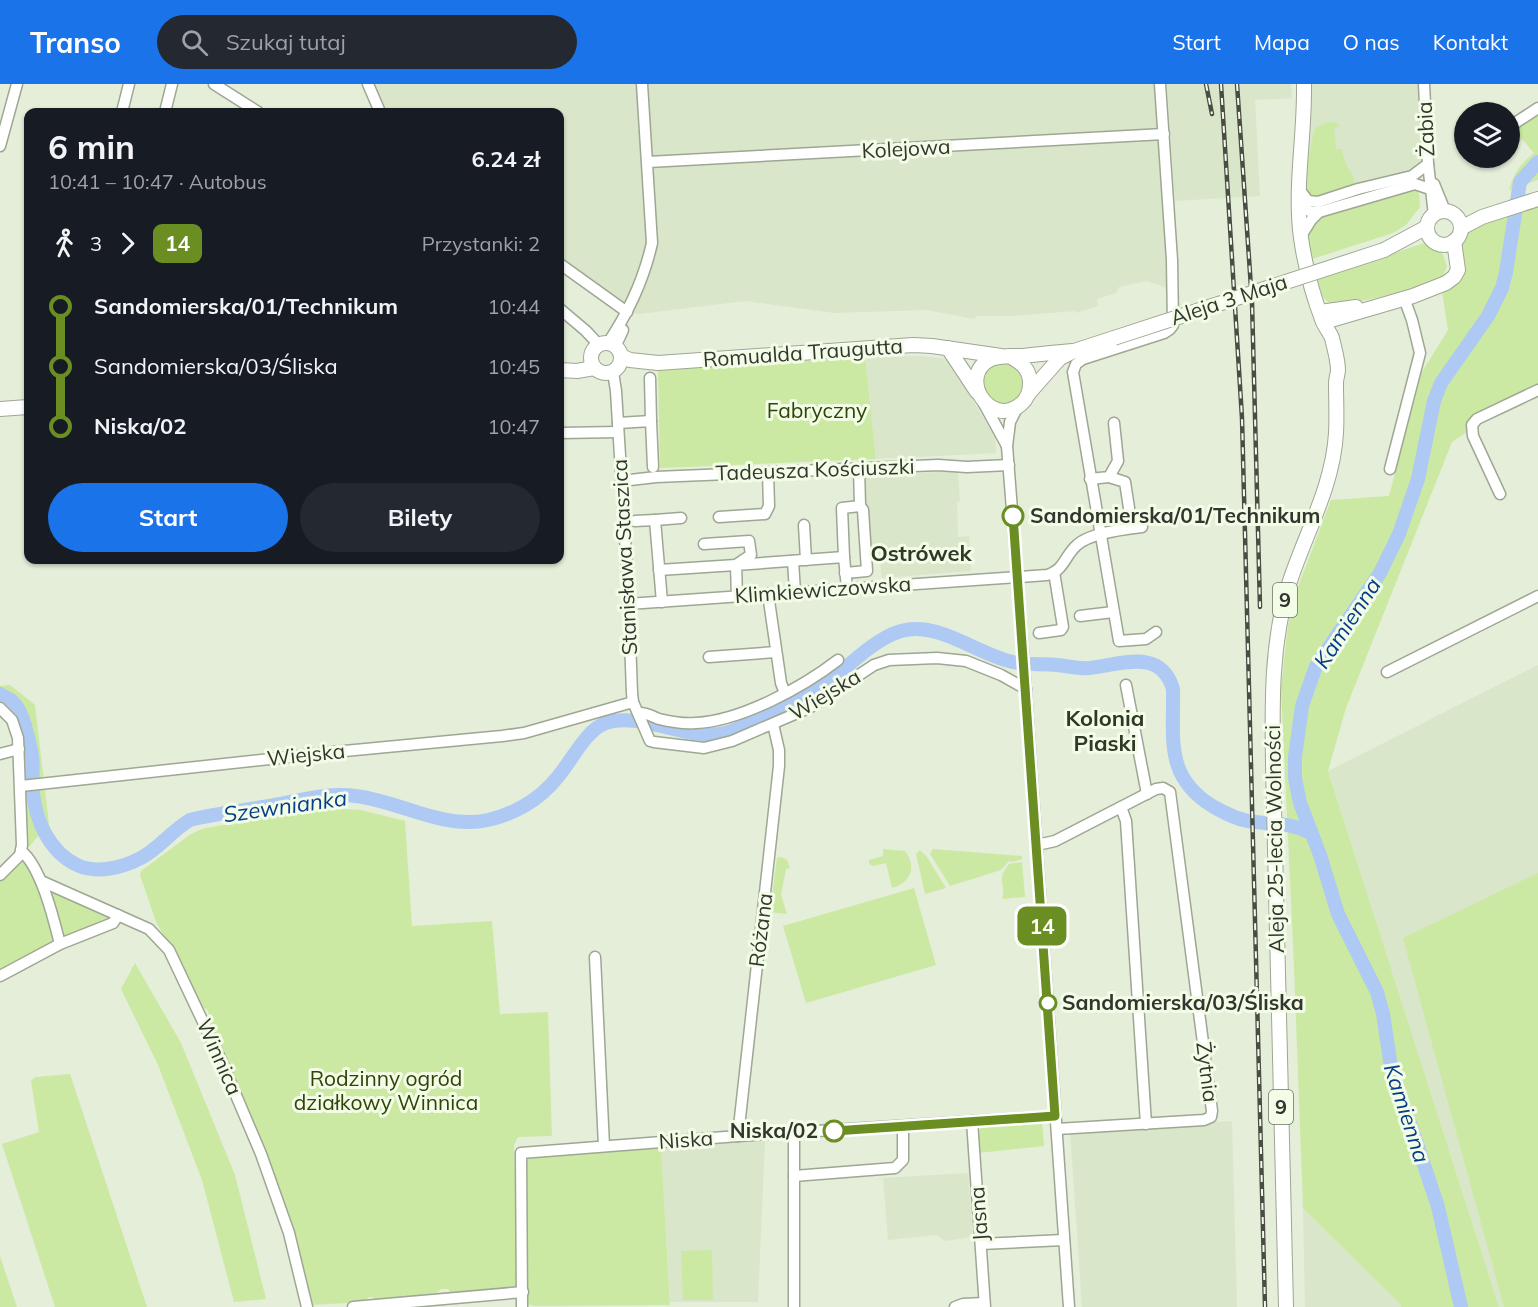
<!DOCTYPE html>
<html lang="pl">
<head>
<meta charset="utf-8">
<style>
	:root { --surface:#171b24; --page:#242831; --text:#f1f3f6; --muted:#9ea1a6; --accent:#1a73e8 }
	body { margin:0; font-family:Mulish,sans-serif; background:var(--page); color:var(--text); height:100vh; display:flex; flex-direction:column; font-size:22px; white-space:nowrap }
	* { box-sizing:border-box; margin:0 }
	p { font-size:20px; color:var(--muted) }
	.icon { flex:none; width:33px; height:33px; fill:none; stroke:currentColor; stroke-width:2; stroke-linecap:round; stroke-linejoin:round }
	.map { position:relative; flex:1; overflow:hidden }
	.panel { position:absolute; left:24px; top:24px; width:540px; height:456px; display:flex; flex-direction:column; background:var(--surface); border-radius:12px; box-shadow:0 2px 4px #0004 }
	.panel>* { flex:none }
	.badge { padding:0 12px; border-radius:9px; font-size:21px; line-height:39px }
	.fabs { position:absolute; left:1454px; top:18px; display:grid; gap:12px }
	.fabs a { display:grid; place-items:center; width:66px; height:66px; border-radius:50%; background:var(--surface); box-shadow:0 2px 4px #0004; font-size:30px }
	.map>.badge { position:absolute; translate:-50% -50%; box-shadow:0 0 0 3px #fff }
	.legs { display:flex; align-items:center; gap:9px; height:66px; padding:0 24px; font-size:20px }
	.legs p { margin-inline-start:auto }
	.headline { display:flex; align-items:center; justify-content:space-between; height:102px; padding:0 24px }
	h1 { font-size:33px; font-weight:700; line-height:45px }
	.button { display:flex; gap:12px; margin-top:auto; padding:12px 24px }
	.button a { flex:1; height:69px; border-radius:36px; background:var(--accent); color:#fff; font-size:24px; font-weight:700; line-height:69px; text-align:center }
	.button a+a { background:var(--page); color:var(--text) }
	ul { padding:0 24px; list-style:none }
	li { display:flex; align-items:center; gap:21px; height:60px; font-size:22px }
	li i { display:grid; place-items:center; width:9px; height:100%; margin:0 8px; background:currentColor }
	li i::after { content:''; width:15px; height:15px; margin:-8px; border:4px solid; border-radius:50%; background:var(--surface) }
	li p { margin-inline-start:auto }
	li:first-child i { background:linear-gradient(#0000 50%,currentColor 0) }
	li:last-child i { background:linear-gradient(currentColor 50%,#0000 0) }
	header { display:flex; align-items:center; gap:36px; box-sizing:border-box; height:84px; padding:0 30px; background:var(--accent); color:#fff }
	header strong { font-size:28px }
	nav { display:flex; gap:33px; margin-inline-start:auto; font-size:21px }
	.search { width:420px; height:54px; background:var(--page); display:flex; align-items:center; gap:15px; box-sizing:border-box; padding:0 21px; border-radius:33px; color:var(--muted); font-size:22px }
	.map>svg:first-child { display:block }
	.built { fill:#d9e6ca }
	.green { fill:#cbe9a3 }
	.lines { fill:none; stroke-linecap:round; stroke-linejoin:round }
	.river { stroke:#adc9f4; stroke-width:14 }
	.minor-casing { stroke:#9da793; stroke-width:13 }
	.major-casing { stroke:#9da793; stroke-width:16 }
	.minor { stroke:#fff; stroke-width:10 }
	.major { stroke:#fff; stroke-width:14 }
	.rail-casing { stroke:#494d44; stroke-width:4.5 }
	.rail { stroke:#f2fce6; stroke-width:2; stroke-dasharray:7; stroke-linecap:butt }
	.major-bridge-casing { stroke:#9da793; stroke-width:16; stroke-linecap:butt }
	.major-bridge { stroke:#fff; stroke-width:14 }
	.line-1-casing { stroke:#fff; stroke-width:14 }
	.line-1 { stroke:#6b8e23; stroke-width:9 }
	.stop-1-dot { fill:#fff; stroke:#6b8e23; stroke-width:3 }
	.labels { text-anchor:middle; stroke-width:6; stroke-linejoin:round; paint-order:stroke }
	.shield { fill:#f2fce6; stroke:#6c7165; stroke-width:1.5 }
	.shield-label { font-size:20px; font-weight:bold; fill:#32362e }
	.street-label { font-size:21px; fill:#32362e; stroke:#f2fce6 }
	.park-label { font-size:21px; fill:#304408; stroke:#f2fce6 }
	.stop-label { font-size:21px; font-weight:bold; fill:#32362e; stroke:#f2fce6; text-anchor:start }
	.neighbourhood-label { font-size:22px; font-weight:bold; fill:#303827; stroke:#f2fce6 }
	.water-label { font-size:22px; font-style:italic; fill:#053c8b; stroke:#f2fce6 }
</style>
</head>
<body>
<header>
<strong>Transo</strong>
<div class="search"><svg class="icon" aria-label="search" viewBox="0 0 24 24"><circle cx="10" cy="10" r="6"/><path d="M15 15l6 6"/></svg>Szukaj tutaj</div>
<nav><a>Start</a><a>Mapa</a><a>O nas</a><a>Kontakt</a></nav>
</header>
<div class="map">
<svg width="1538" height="1223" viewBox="0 0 1538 1223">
	<rect width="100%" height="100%" fill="#e4eed9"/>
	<g class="built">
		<path d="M 368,0 L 1160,0 L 1173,218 L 1164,203 L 1147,197 L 1119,203 L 1116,209 L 1097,215 L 1098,222 L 1076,229 L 1075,227 L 1012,232 L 978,232 L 974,235 L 927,226 L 834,229 L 745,217 L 639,230 L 627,228 L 560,180 L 560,28 L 380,28 Z"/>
		<path d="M 1167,0 L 1291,0 L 1292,14 L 1255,16 L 1260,112 L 1175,117 Z"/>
		<path d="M 1304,0 L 1420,0 L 1425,68 L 1421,87 L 1308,117 L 1299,91 Z"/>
		<path d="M 923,272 L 948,275 L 995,353 L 996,369 L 876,375 L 865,273 Z"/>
		<path d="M 958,387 L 960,418 L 957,418 L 958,453 L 969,452 L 971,487 L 882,494 L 879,467 L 869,467 L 863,392 Z"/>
		<path d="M 1538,581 L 1538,1223 L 1499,1223 L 1328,687 Z"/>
		<path d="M 1232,1037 L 1237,1223 L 1082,1223 L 1070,1047 Z"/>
		<path d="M 765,1056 L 758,1218 L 670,1218 L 661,1064 Z"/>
		<path d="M 968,1089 L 973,1153 L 945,1157 L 937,1151 L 888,1156 L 883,1094 Z"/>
		<path d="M 1303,1124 L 1400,1220 L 1401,1223 L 1305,1223 Z"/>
	</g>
	<g class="green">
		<path d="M 1538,24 L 1538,96 L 1509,106 C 1514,89 1520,80 1534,69 L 1522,55 L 1509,65 L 1509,43 Z"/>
		<path d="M 1328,38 L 1337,39 L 1340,43 L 1334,44 L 1336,65 L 1342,65 C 1343,70 1344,76 1346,80 C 1351,90 1357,93 1352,104 L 1318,118 L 1298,104 L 1306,105 L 1305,91 L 1314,47 L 1317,43 Z"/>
		<path d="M 1412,106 L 1417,106 L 1419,110 L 1420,123 L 1406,141 L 1393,149 L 1312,175 C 1307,156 1306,152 1315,134 Z"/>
		<path d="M 1538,115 L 1538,306 L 1477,335 L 1471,345 L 1452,358 L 1346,624 L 1328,687 L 1499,1223 L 1401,1223 L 1400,1220 L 1303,1124 L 1294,882 L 1281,604 L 1288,541 L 1295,511 L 1331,416 L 1389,412 L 1422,288 L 1448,246 L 1441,201 L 1450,197 L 1460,149 Z"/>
		<path d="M 1424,159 C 1439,160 1444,170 1447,183 L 1441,195 C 1425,202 1343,225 1330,219 C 1321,215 1320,204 1318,195 Z"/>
		<path d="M 865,273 L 876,375 L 660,384 L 658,286 Z"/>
		<circle cx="1003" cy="299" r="21"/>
		<path d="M 10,601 L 35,621 L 49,740 L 27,765 L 22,670 L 0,622 L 0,602 Z"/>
		<path d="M 324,724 L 361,726 L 405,737 L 412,842 L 492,837 L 500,930 L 548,928 L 552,1052 L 518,1053 L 514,1061 L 518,1199 L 516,1202 L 450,1208 L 448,1205 L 441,1205 L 436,1209 L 375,1216 L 373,1213 L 369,1213 L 364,1218 L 311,1221 L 208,940 L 210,933 L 207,925 L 201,924 L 182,883 L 156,838 L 140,791 L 141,787 L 191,750 L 202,745 L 260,734 Z"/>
		<path d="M 883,765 L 905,767 C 917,782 911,799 892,804 L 886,779 L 873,782 L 869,780 L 869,776 L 883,772 Z"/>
		<path d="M 933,765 L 1022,772 L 1022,775 L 1012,778 L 1009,777 L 1001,786 L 950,802 L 930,770 Z"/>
		<path d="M 920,766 L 927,773 L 946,804 L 925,810 L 916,770 Z"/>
		<path d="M 781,773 L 787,776 L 790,784 L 786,785 L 781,811 L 787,830 L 770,828 L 777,774 Z"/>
		<path d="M 24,777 L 41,805 L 54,858 L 0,889 L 0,795 L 20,778 Z"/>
		<path d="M 1022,778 L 1025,813 L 1002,815 C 1007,799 995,797 1009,780 Z"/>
		<path d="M 1538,789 L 1538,1223 L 1504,1223 L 1403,854 Z"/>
		<path d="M 914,804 L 936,881 L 806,919 L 783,842 Z"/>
		<path d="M 50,805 L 110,832 L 109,835 L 64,852 L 48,806 Z"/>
		<path d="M 135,879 L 181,959 L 235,1091 L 266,1215 L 234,1218 L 202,1096 L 158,981 L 121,905 Z"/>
		<path d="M 70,990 L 147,1223 L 55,1223 L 2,1060 L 39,1048 L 31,997 L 35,993 Z"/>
		<path d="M 1042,1037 L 1044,1062 L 978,1069 L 977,1049 L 982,1043 Z"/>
		<path d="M 661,1063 L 670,1221 L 534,1222 L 528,1220 L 526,1073 Z"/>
		<path d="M 712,1166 L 713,1216 L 683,1216 L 681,1167 Z"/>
		<path d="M 0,1172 L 17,1223 L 0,1223 Z"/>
	</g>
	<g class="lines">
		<g class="river">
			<path d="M 0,610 C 4,613 9,614 12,617 C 19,623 22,633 25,641 C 27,651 31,662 32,673 C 34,685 31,697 33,709 C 36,738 50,768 77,781 C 96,790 121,784 139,775 C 158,766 171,747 190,736 C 218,729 247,726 275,721 C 301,716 329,708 356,712 C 399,717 443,746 488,736 C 514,730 539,716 556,695 C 570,680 586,645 606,639 C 641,627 684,657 724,649 C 739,646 754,637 769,630 C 786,622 806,615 822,603 C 845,586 873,555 901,547 C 938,537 974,568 1009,577 C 1023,582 1042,579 1057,581 C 1068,582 1079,585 1089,584 C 1120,581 1161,563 1173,605 C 1174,655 1164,693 1214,723 C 1225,729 1236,735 1248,737 C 1273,741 1287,737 1311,749"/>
			<path d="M 1461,1223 L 1438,1123 L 1411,1042 L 1393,996 L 1383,930 L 1377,908 L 1338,830 L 1320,771 L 1300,719 L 1295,694 L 1295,673 L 1302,622 L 1316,582 L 1380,489 L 1399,450 L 1418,395 L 1434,317 L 1441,299 L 1488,232 L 1502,204 L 1506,188 L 1520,98 L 1538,78"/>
		</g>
		<defs>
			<g id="minor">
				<path d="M 214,0 L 258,28"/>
				<path d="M 368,0 L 380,28"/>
				<path d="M 1424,0 L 1428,80 L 1434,131"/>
				<path d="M 122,28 L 129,0"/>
				<path d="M 165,28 L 172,0"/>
				<path d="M 1509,43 L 1538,24"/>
				<path d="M 0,62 L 17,0"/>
				<path d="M 648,78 L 1164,50"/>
				<path d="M 1434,100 L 1445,127"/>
				<path d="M 1299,105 L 1308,117 L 1318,118 L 1358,105 L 1412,92 L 1428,80"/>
				<path d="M 1299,121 L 1311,128 L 1319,128 L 1415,100 L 1430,105"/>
				<path d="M 1301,152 L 1311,136 L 1319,128"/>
				<path d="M 560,180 L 627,228"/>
				<path d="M 560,225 L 586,247 L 599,261"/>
				<path d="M 608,259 C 628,229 644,195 652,159 L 642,0"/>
				<path d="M 615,263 L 623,246"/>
				<path d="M 613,288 L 616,307 L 628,502 L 632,609 L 633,618 L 650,657 L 654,658 L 704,664 L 732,657 L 809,624 L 874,581 L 889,576 L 937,574 L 966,577 L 1001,591 L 1026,605"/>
				<path d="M 650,294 L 651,337"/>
				<path d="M 983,318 L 1007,362"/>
				<path d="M 1018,322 L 1010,338 L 1007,362 L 1023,567 L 1069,1223"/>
				<path d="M 618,339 L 651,337 L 653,383"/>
				<path d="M 560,349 L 618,348"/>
				<path d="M 1390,385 L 1420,269 L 1412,236 L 1404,214"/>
				<path d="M 1109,393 L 1125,398 L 1129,424"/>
				<path d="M 1090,395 L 1109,393 L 1118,377 L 1114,339"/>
				<path d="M 621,397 L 656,393 L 938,381 L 967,383 L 1009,381"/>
				<path d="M 1500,410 L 1473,352 L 1472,341 L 1477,335 L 1538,306"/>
				<path d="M 719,433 L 765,430 L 769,422 L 768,388"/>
				<path d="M 635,437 L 655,436"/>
				<path d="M 804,441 L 806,476"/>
				<path d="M 844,473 L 842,424 L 860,422 L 859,384"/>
				<path d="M 793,477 L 795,508"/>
				<path d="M 659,486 L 736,481 L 751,471 L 749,457 L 704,460"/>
				<path d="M 845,489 L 867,487 L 863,426 L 860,422"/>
				<path d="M 768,510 L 781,599 L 785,609"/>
				<path d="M 737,513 L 736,481 L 844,473 L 847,505"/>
				<path d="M 662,518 L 655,436 L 681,434"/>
				<path d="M 628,520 L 1047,491 C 1064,487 1065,471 1077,461 C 1090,449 1124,445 1142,443"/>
				<path d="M 1080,532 L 1113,528"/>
				<path d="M 1156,548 L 1146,555 L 1119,557 L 1073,288 L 1076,280 L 1083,275 L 1164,249 L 1170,245 L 1173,241 L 1172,176 L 1160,0"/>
				<path d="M 1039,549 L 1061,546 L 1063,543 L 1054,488"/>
				<path d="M 709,573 L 776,568"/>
				<path d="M 1387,588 L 1538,512"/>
				<path d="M 1126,601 L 1147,710"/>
				<path d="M 0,624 L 12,636 L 18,654 L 22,761 L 20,771 L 0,791"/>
				<path d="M 638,629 C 646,628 651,632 659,635 C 671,638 685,640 696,639 C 741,637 803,603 838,576"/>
				<path d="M 0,670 L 19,665"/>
				<path d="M 21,702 L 334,668 L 502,652 L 524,649 L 633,618"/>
				<path d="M 1121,723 L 1126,737 L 1146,1040"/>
				<path d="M 1037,761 L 1055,757 L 1156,705 L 1163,704 L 1170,708 L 1212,1027 L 1211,1033 L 1204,1036 L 1057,1045"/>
				<path d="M 21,767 C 41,782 54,836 60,860"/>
				<path d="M 41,797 L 149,845 L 169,866 L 221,976 L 261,1070 L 289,1149 L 307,1223"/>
				<path d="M 595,873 L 604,1062"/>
				<path d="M 0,892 L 60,860 L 113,839 L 118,831"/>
				<path d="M 972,1037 L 985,1223"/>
				<path d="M 794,1050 L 794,1223"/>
				<path d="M 738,1052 L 779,682 L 779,666 L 773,640"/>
				<path d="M 794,1092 L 895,1084 L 903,1076 L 903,1042"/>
				<path d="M 981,1160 L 1064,1156"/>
				<path d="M 353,1223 L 523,1208"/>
				<path d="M 522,1223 L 521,1069 L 738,1052 L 1055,1032"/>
				<path d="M 955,1223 L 963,1220 L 984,1219"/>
			</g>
			<g id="major">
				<circle cx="1444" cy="144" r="17"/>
				<path d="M 1461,144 L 1482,133 L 1538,115"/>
				<path d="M 1384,166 L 1427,143"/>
				<path d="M 1320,228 L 1356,223"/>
				<path d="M 1324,238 L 1413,212 L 1446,199 L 1454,193 L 1458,186 L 1454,157"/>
				<circle cx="606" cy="274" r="15"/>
				<path d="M 948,264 L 977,308"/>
				<path d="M 621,272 L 630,276 L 658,279 L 913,261 L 932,262 L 1001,272"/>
				<path d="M 1009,272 C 1021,278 1030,285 1030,299 C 1030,307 1027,315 1021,320 C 991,346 956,292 991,275 C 1001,271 1013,272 1023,272 C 1040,270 1057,268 1074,267"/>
				<path d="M 560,286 L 577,287 L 594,284"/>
				<path d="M 1029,309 L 1060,274 L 1074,267 L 1114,254"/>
				<path d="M 0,325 L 28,323"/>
				<path d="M 1286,1223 L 1273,681 C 1272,620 1271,559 1289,500 C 1305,450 1333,403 1336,349 C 1337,332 1336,316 1336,299 C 1336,294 1338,290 1338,286 C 1338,276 1334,263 1332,254 C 1330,249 1326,244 1323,238 C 1313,212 1305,182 1301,154 C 1294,103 1305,52 1304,0"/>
			</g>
		</defs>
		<use href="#minor" class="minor-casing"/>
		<use href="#major" class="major-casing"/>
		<use href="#minor" class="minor"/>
		<use href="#major" class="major"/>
		<defs>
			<g id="rail">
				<path d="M 1206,0 L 1212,30"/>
				<path d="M 1221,0 L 1242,334 L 1265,1223"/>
				<path d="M 1237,0 L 1252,218 L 1260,523"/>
			</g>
		</defs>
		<use href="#rail" class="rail-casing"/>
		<use href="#rail" class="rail"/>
		<defs>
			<path id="major-bridge" d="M 1114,254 L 1384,166"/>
		</defs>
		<use href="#major-bridge" class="major-bridge-casing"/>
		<use href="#major-bridge" class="major-bridge"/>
	</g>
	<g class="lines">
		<defs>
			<path id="line-1" d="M 834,1047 L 1055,1032 L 1013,432"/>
		</defs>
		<use href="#line-1" class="line-1-casing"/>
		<use href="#line-1" class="line-1"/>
	</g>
	<g class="stop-1-dot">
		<circle cx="1013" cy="432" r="10"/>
		<circle cx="1048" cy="919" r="8"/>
		<circle cx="834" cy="1047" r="10"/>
	</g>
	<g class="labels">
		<g class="shield">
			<rect x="1273" y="499" width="24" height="34" rx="4.5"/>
			<rect x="1269" y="1006" width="24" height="34" rx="4.5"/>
		</g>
		<g class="shield-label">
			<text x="1285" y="523">9</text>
			<text x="1281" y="1030">9</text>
		</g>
		<g class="street-label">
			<text transform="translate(1426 45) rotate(-93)" y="7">Żabia</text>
			<text transform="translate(906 65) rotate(-3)" y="7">Kolejowa</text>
			<text transform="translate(1229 216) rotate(-18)" y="7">Aleja 3 Maja</text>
			<text transform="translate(803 269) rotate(-4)" y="7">Romualda Traugutta</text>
			<text transform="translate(815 386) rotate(-2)" y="7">Tadeusza Kościuszki</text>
			<text transform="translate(625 473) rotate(-93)" y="7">Stanisława Staszica</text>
			<text transform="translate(823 506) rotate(-4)" y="7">Klimkiewiczowska</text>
			<text transform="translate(825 611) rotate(-31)" y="7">Wiejska</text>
			<text transform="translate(306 671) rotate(-6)" y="7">Wiejska</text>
			<text transform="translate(1275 755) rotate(-91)" y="7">Aleja 25-lecia Wolności</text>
			<text transform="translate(761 846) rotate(-83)" y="7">Różana</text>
			<text transform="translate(219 973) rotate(66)" y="7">Winnica</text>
			<text transform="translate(1207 988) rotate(83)" y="7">Żytnia</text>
			<text transform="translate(686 1056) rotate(-4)" y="7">Niska</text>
			<text transform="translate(979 1130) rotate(-94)" y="7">Jasna</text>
		</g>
		<g class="park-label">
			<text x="817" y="334">Fabryczny</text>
			<text x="386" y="1002">Rodzinny ogród<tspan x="386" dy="24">działkowy Winnica</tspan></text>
		</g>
		<g class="stop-label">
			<text x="1030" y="439">Sandomierska/01/Technikum</text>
			<text x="1062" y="926">Sandomierska/03/Śliska</text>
			<text x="818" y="1054" text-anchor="end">Niska/02</text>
		</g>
		<g class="neighbourhood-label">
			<text x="921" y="477">Ostrówek</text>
			<text x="1105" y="642">Kolonia<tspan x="1105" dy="25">Piaski</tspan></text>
		</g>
		<g class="water-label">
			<text transform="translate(1347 539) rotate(-57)" y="8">Kamienna</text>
			<text transform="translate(285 722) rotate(-8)" y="8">Szewnianka</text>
			<text transform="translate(1407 1029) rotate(72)" y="8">Kamienna</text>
		</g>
	</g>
</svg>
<div class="fabs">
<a><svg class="icon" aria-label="layers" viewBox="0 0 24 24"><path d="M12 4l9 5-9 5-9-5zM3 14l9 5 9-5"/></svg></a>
</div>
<b class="badge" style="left:1042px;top:842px;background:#6b8e23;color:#fff">14</b>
<section class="panel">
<div class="headline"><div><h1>6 min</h1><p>10:41 – 10:47 · Autobus</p></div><b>6.24 zł</b></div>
<div class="legs"><svg class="icon" aria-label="walk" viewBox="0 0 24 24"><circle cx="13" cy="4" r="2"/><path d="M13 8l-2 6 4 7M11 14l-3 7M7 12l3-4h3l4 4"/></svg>3<svg class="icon" aria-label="forward" viewBox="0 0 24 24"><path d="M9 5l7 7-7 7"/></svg><b class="badge" style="background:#6b8e23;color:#fff">14</b><p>Przystanki: 2</p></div>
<ul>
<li><i style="color:#6b8e23"></i><b>Sandomierska/01/Technikum</b><p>10:44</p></li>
<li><i style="color:#6b8e23"></i><span>Sandomierska/03/Śliska</span><p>10:45</p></li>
<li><i style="color:#6b8e23"></i><b>Niska/02</b><p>10:47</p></li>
</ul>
<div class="button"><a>Start</a><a>Bilety</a></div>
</section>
</div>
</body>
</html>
